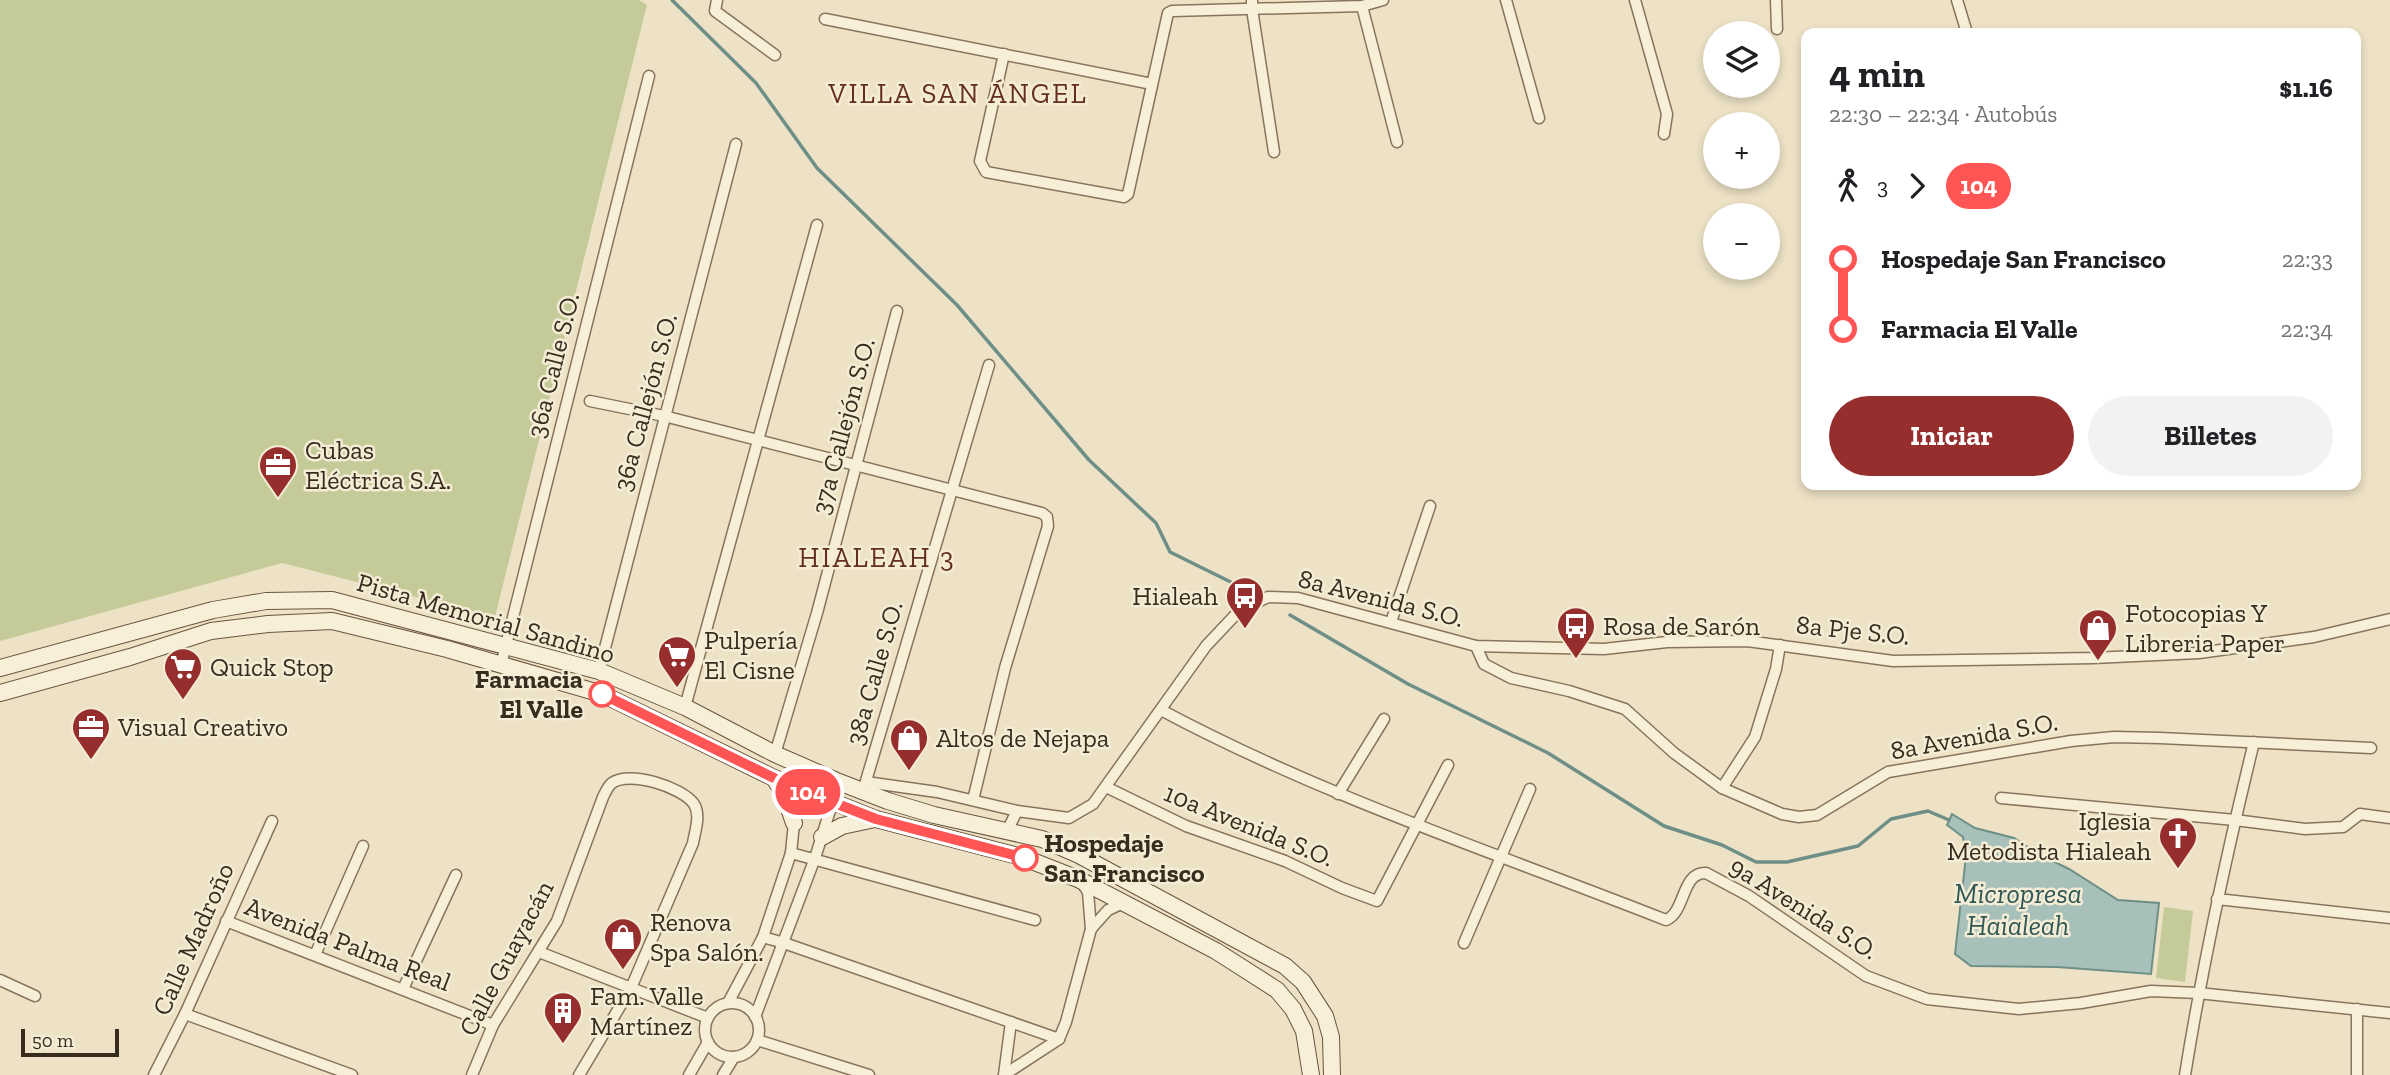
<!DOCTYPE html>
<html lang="es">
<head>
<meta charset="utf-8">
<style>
	:root { --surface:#fff; --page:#f2f2f2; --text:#202124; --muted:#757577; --accent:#952e2d }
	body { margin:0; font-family:"Zilla Slab",serif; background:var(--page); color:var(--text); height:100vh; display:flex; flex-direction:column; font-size:26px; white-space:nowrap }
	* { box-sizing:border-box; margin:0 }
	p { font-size:23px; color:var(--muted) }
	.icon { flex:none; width:38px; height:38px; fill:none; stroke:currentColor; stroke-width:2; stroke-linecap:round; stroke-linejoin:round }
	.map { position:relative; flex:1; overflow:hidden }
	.side { position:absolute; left:1801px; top:28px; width:560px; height:462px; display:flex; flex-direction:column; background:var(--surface); border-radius:14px; box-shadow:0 4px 10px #0003 }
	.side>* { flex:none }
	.badge { padding:0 14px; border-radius:23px; font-size:24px; line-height:46px }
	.buttons { position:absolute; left:1703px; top:21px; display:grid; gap:14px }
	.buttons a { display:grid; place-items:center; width:77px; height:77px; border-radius:50%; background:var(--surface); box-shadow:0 4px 10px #0003; font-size:35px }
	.scale { position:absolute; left:21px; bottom:18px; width:98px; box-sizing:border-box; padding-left:7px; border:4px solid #382c1f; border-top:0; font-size:19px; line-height:24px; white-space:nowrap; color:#382c1f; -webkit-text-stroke:5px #f5ecd5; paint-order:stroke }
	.map>.badge { position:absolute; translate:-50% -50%; box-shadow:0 0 0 4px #fff }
	.legs { display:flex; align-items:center; gap:10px; height:77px; padding:0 28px; font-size:23px }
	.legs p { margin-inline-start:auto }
	.headline { display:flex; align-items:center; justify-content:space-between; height:119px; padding:0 28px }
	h1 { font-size:38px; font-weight:700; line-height:52px }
	.button { display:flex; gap:14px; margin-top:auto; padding:14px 28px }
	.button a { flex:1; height:80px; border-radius:42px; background:var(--accent); color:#fff; font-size:28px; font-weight:700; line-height:80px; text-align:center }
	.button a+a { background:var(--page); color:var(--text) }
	ul { padding:0 28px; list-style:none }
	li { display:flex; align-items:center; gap:24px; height:70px; font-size:26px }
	li i { display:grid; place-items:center; width:10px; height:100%; margin:0 9px; background:currentColor }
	li i::after { content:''; width:18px; height:18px; margin:-9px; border:5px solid; border-radius:50%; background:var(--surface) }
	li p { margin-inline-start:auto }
	li:first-child i { background:linear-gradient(#0000 50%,currentColor 0) }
	li:last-child i { background:linear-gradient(currentColor 50%,#0000 0) }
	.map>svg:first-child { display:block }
	.green { fill:#c4cb99 }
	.water { fill:#a7c1ba; stroke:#6e8f87; stroke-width:2 }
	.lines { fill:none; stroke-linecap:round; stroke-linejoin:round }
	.stream { stroke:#6e8f87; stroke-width:3.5 }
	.minor-casing { stroke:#88745c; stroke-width:13 }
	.secondary-casing { stroke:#6a553f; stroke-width:18 }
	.minor { stroke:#f8efd9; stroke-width:10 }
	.secondary { stroke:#f8efd9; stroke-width:16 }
	.line-1-casing { stroke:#fff; stroke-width:16 }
	.line-1 { stroke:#f55; stroke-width:10 }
	.stop-1-dot { fill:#fff; stroke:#f55; stroke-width:3.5 }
	.labels { text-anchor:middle; stroke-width:5; stroke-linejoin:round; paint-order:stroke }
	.street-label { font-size:26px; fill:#382c1f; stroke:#f5ecd5 }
	.poi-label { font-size:26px; fill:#382c1f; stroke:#f5ecd5; text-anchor:start }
	.stop-label { font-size:26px; font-weight:bold; fill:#382c1f; stroke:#f5ecd5; text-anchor:end }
	.neighbourhood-label { font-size:28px; letter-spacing:2px; fill:#642f20; stroke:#f5ecd5 }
	.water-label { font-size:28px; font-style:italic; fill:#2f5856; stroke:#f5ecd5 }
</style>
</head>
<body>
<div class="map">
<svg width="2390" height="1075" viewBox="0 0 2390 1075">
	<rect width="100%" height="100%" fill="#ede2c5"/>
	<g class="green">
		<path d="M 0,0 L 639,0 L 647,5 L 495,617 L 282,563 L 0,641 Z"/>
		<path d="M 2164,907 L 2193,911 L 2185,982 L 2156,978 Z"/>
	</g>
	<path class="water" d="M 1952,814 L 1975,828 L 2014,838 L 2040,855 L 2069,869 L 2118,900 L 2159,903 L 2151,974 L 2057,967 L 1971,966 L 1955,954 L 1966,856 L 1963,837 L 1947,825 Z"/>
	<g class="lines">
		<g class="stream">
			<path d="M 672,0 L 756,83 L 817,168 L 957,305 L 1089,460 L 1156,523 L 1170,552 L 1261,597"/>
			<path d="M 1290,615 L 1408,684 L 1548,753 L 1664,826 L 1722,845 L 1756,862 L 1787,862 L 1858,846 L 1891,819 L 1928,811 L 1949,820"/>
		</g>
		<defs>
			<g id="minor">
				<path d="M 717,0 L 715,11 L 775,55"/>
				<path d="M 1252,0 L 1252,9 L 1274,152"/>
				<path d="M 1506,0 L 1539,118"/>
				<path d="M 1635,0 L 1667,114 L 1664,134"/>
				<path d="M 1776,0 L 1777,29"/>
				<path d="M 1957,0 L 1967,33"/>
				<path d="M 1362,6 L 1397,142"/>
				<path d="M 825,19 L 1152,84"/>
				<path d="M 1004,54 L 980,161 L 986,172 L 1124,197 L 1128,194 L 1168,13 L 1172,11 L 1362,6 L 1383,0"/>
				<path d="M 590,401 L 664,416 L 1042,513 L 1047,517 L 1048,526 L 1005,668 L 973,800"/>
				<path d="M 1391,622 L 1430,506"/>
				<path d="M 1476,646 L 1484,664 L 1511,678 L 1569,691 L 1625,709 L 1674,753 L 1722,788 L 1782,814 L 1799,817 L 1817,815 L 1888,772 L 2071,741 L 2114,737 L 2160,738 L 2371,748"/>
				<path d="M 501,665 L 649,76"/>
				<path d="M 599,671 L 736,144"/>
				<path d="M 685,707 L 817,225"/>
				<path d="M 1161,710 C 1322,796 1496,853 1666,920 C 1686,912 1681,872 1706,873 L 1749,896 L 1866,976 L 1927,999 L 2019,1009 L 2081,1003 L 2151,991 L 2198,993 L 2390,1013"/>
				<path d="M 775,754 L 817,613 L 897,311"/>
				<path d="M 866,782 L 937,792 L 1017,811"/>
				<path d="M 1106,787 L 1186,826 L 1285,861 L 1342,888 L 1377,901 L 1448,765"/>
				<path d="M 1722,788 L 1755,737 L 1776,669 L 1780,645"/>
				<path d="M 863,791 L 989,365"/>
				<path d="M 1338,794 L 1384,719"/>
				<path d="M 2001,798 L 2235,820 L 2305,829 L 2343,827 L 2360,814 L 2390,818"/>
				<path d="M 1007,831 L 1017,811 L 1069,818 L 1093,804 L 1206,646 L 1239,611 L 1268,597 L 1298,598 L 1476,646 L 1604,649 L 1667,642 L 1747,641 L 1893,661 L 2093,658 L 2199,653 L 2314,637 L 2390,619"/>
				<path d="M 791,853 L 1035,920"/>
				<path d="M 2217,899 L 2390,918"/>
				<path d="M 226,921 L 493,1025"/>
				<path d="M 1091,929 L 1108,910 L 1123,903"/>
				<path d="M 763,937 L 784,943 L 1059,1039"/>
				<path d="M 1464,943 L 1530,789"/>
				<path d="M 539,952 L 708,1018"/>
				<path d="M 315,955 L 363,846"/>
				<path d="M 0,980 L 35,996"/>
				<path d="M 403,989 L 456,875"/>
				<path d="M 728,1003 L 763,937 L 791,853 L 794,823 L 809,771"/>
				<circle cx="732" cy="1030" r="27"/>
				<path d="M 2357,1009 L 2357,1075"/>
				<path d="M 185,1014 L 352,1075"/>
				<path d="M 755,1017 L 815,858 L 839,782"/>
				<path d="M 757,1040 L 869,1075"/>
				<path d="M 154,1075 L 185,1014 L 272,821"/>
				<path d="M 472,1075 L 493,1025 L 557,921 L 603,797 C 605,793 608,786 612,783 C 629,770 682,787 694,804 C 701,815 695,831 693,843 L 631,988 L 579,1075"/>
				<path d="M 689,1075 L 708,1042"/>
				<path d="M 723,1075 L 734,1057"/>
				<path d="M 1004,1075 L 1059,1039 L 1066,1022 L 1091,929 L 1088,892 L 1082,883"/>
				<path d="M 1004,1075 L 1011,1022"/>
				<path d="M 2185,1075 C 2203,963 2227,852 2254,742"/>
			</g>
			<g id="secondary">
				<path d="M 0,668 L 213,610 L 266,601 L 332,600 L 599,671 L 685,707 L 775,754 L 839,782 L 888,801 L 934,815 L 1042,839 L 1079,855 L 1285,966 L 1303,982 L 1325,1016 L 1331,1037 L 1332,1075"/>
				<path d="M 0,693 L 130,657 L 211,631 L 268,624 L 332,621 L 447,649 L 602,694 L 774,778 L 876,819 L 1022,857 L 1078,879 L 1216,951 L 1277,990 L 1293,1009 L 1304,1031 L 1311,1075"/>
				<path d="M 774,778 L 784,794 L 794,823"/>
				<path d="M 822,837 L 842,826 L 875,819"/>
			</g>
		</defs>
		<use href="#minor" class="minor-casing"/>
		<use href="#secondary" class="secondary-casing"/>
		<use href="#minor" class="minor"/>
		<use href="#secondary" class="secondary"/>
	</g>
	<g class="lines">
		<defs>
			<path id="line-1" d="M 602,694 L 774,778 L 832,802 L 876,819 L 1025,858"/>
		</defs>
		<use href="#line-1" class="line-1-casing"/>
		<use href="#line-1" class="line-1"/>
	</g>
	<defs>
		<symbol id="office-pin" viewBox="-11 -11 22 30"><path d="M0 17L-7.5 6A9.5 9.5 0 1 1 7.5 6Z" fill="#952e2d" stroke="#f5ecd5"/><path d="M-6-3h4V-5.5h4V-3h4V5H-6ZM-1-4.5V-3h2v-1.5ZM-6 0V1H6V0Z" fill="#fff"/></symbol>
		<symbol id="bus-pin" viewBox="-11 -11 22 30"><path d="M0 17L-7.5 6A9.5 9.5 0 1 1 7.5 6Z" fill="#952e2d" stroke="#f5ecd5"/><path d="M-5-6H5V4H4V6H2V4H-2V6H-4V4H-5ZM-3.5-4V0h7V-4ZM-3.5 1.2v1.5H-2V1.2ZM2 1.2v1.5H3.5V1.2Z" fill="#fff"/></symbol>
		<symbol id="shop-pin" viewBox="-11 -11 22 30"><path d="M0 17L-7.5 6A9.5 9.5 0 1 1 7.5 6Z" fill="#952e2d" stroke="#f5ecd5"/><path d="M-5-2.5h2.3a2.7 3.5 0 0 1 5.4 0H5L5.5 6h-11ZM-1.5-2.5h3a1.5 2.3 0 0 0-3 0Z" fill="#fff"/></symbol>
		<symbol id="supermarket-pin" viewBox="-11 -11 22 30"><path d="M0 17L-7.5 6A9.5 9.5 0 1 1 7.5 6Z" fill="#952e2d" stroke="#f5ecd5"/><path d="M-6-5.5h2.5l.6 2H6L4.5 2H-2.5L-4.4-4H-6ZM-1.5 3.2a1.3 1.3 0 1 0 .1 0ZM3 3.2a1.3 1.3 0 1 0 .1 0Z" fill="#fff"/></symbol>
		<symbol id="church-pin" viewBox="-11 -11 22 30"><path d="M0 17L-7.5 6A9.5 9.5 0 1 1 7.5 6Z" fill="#952e2d" stroke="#f5ecd5"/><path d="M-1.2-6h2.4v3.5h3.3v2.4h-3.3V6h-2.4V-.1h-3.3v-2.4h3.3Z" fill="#fff"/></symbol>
		<symbol id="building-pin" viewBox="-11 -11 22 30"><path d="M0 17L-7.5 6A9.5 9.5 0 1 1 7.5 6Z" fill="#952e2d" stroke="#f5ecd5"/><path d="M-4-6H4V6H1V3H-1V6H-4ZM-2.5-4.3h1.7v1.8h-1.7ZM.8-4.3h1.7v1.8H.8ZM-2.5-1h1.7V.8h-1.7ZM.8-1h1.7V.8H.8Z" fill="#fff"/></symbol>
	</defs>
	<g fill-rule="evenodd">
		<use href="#office-pin" x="256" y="443" width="44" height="60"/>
		<use href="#bus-pin" x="1223" y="574" width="44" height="60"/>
		<use href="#bus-pin" x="1554" y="604" width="44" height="60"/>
		<use href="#shop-pin" x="2076" y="606" width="44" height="60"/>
		<use href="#supermarket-pin" x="655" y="633" width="44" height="60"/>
		<use href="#supermarket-pin" x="161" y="645" width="44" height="60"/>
		<use href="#office-pin" x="69" y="705" width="44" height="60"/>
		<use href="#shop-pin" x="887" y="716" width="44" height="60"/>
		<use href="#church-pin" x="2156" y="814" width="44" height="60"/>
		<use href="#shop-pin" x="601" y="915" width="44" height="60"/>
		<use href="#building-pin" x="541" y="989" width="44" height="60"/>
	</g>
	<g class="stop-1-dot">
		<circle cx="602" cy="694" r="12"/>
		<circle cx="1025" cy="858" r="12"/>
	</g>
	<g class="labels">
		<g class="street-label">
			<text transform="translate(553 365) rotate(-76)" y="9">36a Calle S.O.</text>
			<text transform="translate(645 402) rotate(-75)" y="9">36a Callejón S.O.</text>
			<text transform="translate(843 426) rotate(-75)" y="9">37a Callejón S.O.</text>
			<text transform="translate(1381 598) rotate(14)" y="9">8a Avenida S.O.</text>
			<text transform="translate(486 618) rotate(16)" y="9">Pista Memorial Sandino</text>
			<text transform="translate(1853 630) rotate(6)" y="9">8a Pje S.O.</text>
			<text transform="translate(874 673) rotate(-74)" y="9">38a Calle S.O.</text>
			<text transform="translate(1974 736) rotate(-10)" y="9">8a Avenida S.O.</text>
			<text transform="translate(1249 825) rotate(22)" y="9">10a Avenida S.O.</text>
			<text transform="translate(1804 908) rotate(32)" y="9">9a Avenida S.O.</text>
			<text transform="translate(193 939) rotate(-66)" y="9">Calle Madroño</text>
			<text transform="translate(348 944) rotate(21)" y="9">Avenida Palma Real</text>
			<text transform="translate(506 958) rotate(-62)" y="9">Calle Guayacán</text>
		</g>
		<g class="poi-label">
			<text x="305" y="459">Cubas<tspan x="305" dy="30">Eléctrica S.A.</tspan></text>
			<text x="1218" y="605" text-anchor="end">Hialeah</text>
			<text x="2125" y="622">Fotocopias Y<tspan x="2125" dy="30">Libreria Paper</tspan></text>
			<text x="1603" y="635">Rosa de Sarón</text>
			<text x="704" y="649">Pulpería<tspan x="704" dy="30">El Cisne</tspan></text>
			<text x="210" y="676">Quick Stop</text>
			<text x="118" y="736">Visual Creativo</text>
			<text x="936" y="747">Altos de Nejapa</text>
			<text x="2151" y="830" text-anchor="end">Iglesia<tspan x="2151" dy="30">Metodista Hialeah</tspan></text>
			<text x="650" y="931">Renova<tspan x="650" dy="30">Spa Salón.</tspan></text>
			<text x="590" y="1005">Fam. Valle<tspan x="590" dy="30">Martínez</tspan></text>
		</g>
		<g class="stop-label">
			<text x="583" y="688">Farmacia<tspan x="583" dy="30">El Valle</tspan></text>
			<text x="1044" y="852" text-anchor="start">Hospedaje<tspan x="1044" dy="30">San Francisco</tspan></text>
		</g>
		<g class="neighbourhood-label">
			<text x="958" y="103">VILLA SAN ÁNGEL</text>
			<text x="877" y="567">HIALEAH 3</text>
		</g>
		<g class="water-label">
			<text x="2018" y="903">Micropresa<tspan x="2018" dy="32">Haialeah</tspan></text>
		</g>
	</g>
</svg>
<div class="buttons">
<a><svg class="icon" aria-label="layers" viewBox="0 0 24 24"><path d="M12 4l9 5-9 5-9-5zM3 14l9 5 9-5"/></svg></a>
<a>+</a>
<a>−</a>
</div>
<div class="scale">50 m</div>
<b class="badge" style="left:808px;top:792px;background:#f55;color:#fff">104</b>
<section class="side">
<div class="headline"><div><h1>4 min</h1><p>22:30 – 22:34 · Autobús</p></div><b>$1.16</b></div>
<div class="legs"><svg class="icon" aria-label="walk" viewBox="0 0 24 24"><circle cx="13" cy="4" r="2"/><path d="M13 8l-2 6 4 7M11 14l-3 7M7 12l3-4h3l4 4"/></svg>3<svg class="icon" aria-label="forward" viewBox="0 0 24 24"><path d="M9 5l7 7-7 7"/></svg><b class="badge" style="background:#f55;color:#fff">104</b></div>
<ul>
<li><i style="color:#f55"></i><b>Hospedaje San Francisco</b><p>22:33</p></li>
<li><i style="color:#f55"></i><b>Farmacia El Valle</b><p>22:34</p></li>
</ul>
<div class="button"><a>Iniciar</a><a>Billetes</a></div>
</section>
</div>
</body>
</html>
